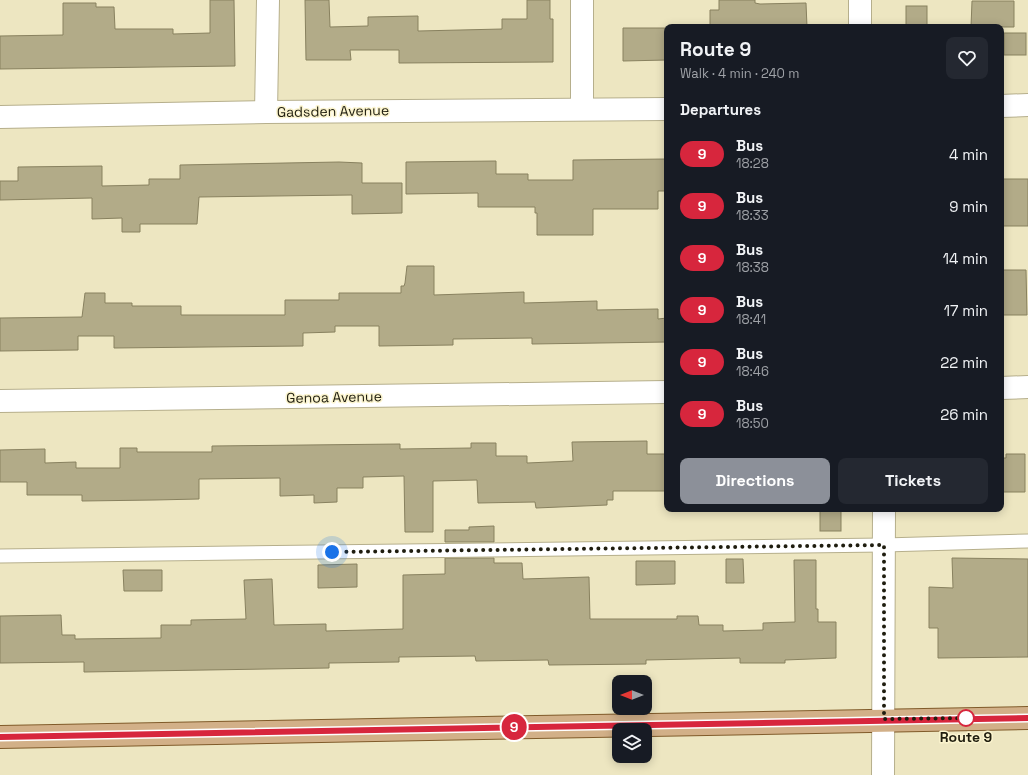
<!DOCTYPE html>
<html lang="en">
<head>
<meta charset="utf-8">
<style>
	:root { --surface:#171b24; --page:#242831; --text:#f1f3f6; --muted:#9ea1a6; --accent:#8c9099 }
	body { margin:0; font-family:"Space Grotesk",sans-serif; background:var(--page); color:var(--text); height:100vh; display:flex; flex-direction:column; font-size:15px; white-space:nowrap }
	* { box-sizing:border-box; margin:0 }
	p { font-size:13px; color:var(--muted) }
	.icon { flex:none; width:22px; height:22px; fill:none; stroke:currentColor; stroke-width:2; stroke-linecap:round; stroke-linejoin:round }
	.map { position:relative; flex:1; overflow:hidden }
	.details { position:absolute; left:664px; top:24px; width:340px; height:488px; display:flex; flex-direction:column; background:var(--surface); border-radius:8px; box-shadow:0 2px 10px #0003 }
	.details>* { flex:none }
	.badge { padding:0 8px; border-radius:13px; font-size:14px; line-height:26px }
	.needle { width:26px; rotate:270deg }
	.tools { position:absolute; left:612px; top:675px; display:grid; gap:8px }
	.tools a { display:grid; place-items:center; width:40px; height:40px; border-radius:8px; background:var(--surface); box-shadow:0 2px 10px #0003; font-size:20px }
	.you { position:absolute; width:20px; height:20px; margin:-10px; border:3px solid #fff; border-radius:50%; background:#1a73e8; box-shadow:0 0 0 6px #1a73e833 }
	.map>.badge { position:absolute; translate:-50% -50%; box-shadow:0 0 0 2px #fff }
	h2 { padding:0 16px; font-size:15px; line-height:36px }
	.round { display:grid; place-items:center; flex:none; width:42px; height:42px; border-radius:8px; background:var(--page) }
	.summary { display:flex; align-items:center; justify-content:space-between; height:68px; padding:0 16px }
	h1 { font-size:19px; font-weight:700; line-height:30px }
	.button { display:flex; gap:8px; margin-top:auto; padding:8px 16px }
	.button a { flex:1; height:46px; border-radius:8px; background:var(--accent); color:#fff; font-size:16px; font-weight:700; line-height:46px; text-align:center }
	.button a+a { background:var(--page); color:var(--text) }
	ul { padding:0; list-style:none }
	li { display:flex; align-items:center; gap:12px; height:52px; padding:0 16px }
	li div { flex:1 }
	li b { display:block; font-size:15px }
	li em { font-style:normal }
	li .badge { min-width:44px; font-weight:700; text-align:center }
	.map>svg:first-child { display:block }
	.building { fill:#b2ab88; stroke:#88815f }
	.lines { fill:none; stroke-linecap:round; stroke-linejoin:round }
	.lane-casing { stroke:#b6af8c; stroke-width:15 }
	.street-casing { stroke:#b6af8c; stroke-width:24 }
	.primary-casing { stroke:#805b2a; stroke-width:24 }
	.lane { stroke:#fff; stroke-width:13 }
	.street { stroke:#fff; stroke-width:22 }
	.primary { stroke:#d2b088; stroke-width:22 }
	.line-casing { stroke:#fff; stroke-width:9 }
	.line { stroke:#d7263d; stroke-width:6 }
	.walk { stroke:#1f1d0f; stroke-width:4; stroke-dasharray:0 7.2 }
	.stop-dot { fill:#fff; stroke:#d7263d; stroke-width:2 }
	.labels { text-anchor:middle; stroke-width:3; stroke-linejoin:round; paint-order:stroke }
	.street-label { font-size:14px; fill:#1f1d0f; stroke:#fbf4ce }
	.stop-label { font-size:14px; font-weight:bold; fill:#1f1d0f; stroke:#fbf4ce }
</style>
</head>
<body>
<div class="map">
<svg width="1028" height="775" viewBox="0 0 1028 775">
	<rect width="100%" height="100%" fill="#ede6c1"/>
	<g class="building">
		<path d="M 210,0 L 234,0 L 235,66 L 0,69 L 0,36 L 63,35 L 63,3 L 96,3 L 96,7 L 114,7 L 115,29 L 173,29 L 173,34 L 210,33 Z"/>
		<path d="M 305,0 L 329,0 L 330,27 L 368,26 L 368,17 L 418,16 L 418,31 L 502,29 L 502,19 L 527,19 L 527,0 L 550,0 L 550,19 L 553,19 L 553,62 L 399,63 L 399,50 L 350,50 L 351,60 L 306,60 Z"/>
		<path d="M 719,0 L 755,0 L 755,3 L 760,4 L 806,3 L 807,27 L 710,27 L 710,10 L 719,10 Z"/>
		<path d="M 972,1 L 1014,1 L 1014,27 L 971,27 Z"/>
		<rect x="906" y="6" width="21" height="21"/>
		<path d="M 623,28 L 667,28 L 667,60 L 623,61 Z"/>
		<rect x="1004" y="33" width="22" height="22"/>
		<path d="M 667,159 L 667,191 L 658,191 L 658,209 L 593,209 L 593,235 L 537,235 L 537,213 L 535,213 L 535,207 L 478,207 L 478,193 L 406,194 L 406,162 L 496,161 L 496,174 L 528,174 L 528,180 L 573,180 L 573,160 Z"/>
		<path d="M 339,162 L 362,163 L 362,183 L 402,183 L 402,213 L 352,214 L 352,195 L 199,197 L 197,224 L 140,224 L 140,232 L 122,232 L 122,218 L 92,219 L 92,198 L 0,200 L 0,181 L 18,181 L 18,167 L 102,166 L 102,186 L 149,185 L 149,179 L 180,179 L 180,165 Z"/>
		<rect x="1001" y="179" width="27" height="47"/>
		<path d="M 407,266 L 434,266 L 434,295 L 524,292 L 524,303 L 597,301 L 597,310 L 658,309 L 658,319 L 667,318 L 667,342 L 532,344 L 532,338 L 453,339 L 453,345 L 379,346 L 379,326 L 335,326 L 335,332 L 303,333 L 303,346 L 114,348 L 114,336 L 78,336 L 78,350 L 0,351 L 0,318 L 82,317 L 85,293 L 105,293 L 105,303 L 132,303 L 132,306 L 181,306 L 181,315 L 285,315 L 285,300 L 339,300 L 339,293 L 401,293 L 401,286 L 404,286 L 405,283 Z"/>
		<path d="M 1001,270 L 1026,270 L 1027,315 L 1001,315 Z"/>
		<path d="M 647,441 L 647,454 L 667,454 L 667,491 L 613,491 L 613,500 L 607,500 L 607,505 L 536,508 L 535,502 L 478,503 L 477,480 L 433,481 L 433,532 L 405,532 L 404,476 L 363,477 L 363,488 L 337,488 L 337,502 L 314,503 L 314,495 L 280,496 L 280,478 L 199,479 L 199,499 L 155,500 L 82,501 L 82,495 L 27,495 L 27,482 L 0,482 L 0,450 L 45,449 L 45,463 L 76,462 L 76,468 L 120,468 L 120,448 L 137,448 L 137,452 L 212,452 L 212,446 L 400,444 L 400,449 L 471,448 L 471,443 L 496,443 L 496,456 L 527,456 L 527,463 L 573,461 L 572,442 Z"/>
		<path d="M 1006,454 L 1025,454 L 1025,492 L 1001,492 L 1001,458 L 1006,458 Z"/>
		<rect x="820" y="509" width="21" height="22"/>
		<path d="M 494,526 L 494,542 L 445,542 L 445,530 L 469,530 L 469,527 Z"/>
		<path d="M 445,558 L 494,558 L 494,563 L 522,563 L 523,579 L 589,577 L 590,619 L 677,619 L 677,616 L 698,616 L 699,625 L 723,625 L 723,631 L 763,630 L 763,623 L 795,622 L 794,560 L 816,560 L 816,609 L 818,609 L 818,622 L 836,622 L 836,658 L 785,660 L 785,663 L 740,663 L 740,658 L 646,660 L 646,664 L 549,665 L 548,660 L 476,661 L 475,656 L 399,657 L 399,662 L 329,663 L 329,668 L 84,672 L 84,662 L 0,663 L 0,616 L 61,615 L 62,635 L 75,635 L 75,639 L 159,638 L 161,638 L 161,625 L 191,625 L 191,620 L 246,619 L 244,580 L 272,579 L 274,625 L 326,624 L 326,631 L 403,629 L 403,575 L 445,574 Z"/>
		<path d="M 952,558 L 1028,559 L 1028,657 L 938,658 L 938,628 L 929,628 L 929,587 L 953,588 Z"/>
		<path d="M 726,559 L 743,559 L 744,583 L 726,583 Z"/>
		<path d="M 636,561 L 675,561 L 675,584 L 636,585 Z"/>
		<path d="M 357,564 L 357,587 L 318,588 L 318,565 Z"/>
		<path d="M 123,570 L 162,570 L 162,591 L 124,591 Z"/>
	</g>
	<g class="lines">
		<defs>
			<path id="lane" d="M 0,556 L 884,545 L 1028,541"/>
			<g id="street">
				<path d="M 860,0 L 860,27"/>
				<path d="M 1001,106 L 1028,105"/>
				<path d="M 582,109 L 582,0"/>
				<path d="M 266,112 L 268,0"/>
				<path d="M 0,117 L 266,112 L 667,109"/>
				<path d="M 1001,388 L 1028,387"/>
				<path d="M 0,401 L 667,392"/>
				<path d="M 883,775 L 884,509"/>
			</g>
			<path id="primary" d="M 0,737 L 1028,718"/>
		</defs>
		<use href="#lane" class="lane-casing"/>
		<use href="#street" class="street-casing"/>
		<use href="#primary" class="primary-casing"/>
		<use href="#lane" class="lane"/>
		<use href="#street" class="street"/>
		<use href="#primary" class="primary"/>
	</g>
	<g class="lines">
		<defs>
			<path id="line" d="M 0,737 L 1028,718"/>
		</defs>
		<use href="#line" class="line-casing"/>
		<use href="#line" class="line"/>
		<path class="walk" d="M 332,552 L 884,545 L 884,719 L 970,718 L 966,718"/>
	</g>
	<circle class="stop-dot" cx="966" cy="718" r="8"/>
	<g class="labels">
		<g class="street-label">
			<text transform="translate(333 111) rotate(-1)" y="5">Gadsden Avenue</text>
			<text transform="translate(334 397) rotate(-1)" y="5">Genoa Avenue</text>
		</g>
		<g class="stop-label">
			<text x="966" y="742">Route 9</text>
		</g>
	</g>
</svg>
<div class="tools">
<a><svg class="needle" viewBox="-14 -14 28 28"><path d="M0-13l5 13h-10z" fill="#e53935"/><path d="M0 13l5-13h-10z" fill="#9ea1a6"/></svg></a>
<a><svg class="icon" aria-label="layers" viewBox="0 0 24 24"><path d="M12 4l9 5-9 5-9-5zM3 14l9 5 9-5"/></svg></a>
</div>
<div class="you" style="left:332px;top:552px"></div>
<b class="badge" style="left:514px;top:727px;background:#d7263d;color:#fff">9</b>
<section class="details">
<div class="summary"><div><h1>Route 9</h1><p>Walk · 4 min · 240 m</p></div><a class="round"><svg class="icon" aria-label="heart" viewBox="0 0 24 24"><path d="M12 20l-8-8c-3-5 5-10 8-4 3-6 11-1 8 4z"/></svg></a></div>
<h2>Departures</h2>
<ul>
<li><span class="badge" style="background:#d7263d;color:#fff">9</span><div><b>Bus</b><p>18:28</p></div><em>4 min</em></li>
<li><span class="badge" style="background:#d7263d;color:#fff">9</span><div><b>Bus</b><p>18:33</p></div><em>9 min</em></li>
<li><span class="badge" style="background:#d7263d;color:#fff">9</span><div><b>Bus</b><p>18:38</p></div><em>14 min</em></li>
<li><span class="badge" style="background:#d7263d;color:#fff">9</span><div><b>Bus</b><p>18:41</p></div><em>17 min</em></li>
<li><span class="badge" style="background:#d7263d;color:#fff">9</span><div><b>Bus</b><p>18:46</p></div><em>22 min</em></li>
<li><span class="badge" style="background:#d7263d;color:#fff">9</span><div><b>Bus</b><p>18:50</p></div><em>26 min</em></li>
</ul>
<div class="button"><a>Directions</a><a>Tickets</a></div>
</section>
</div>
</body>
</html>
